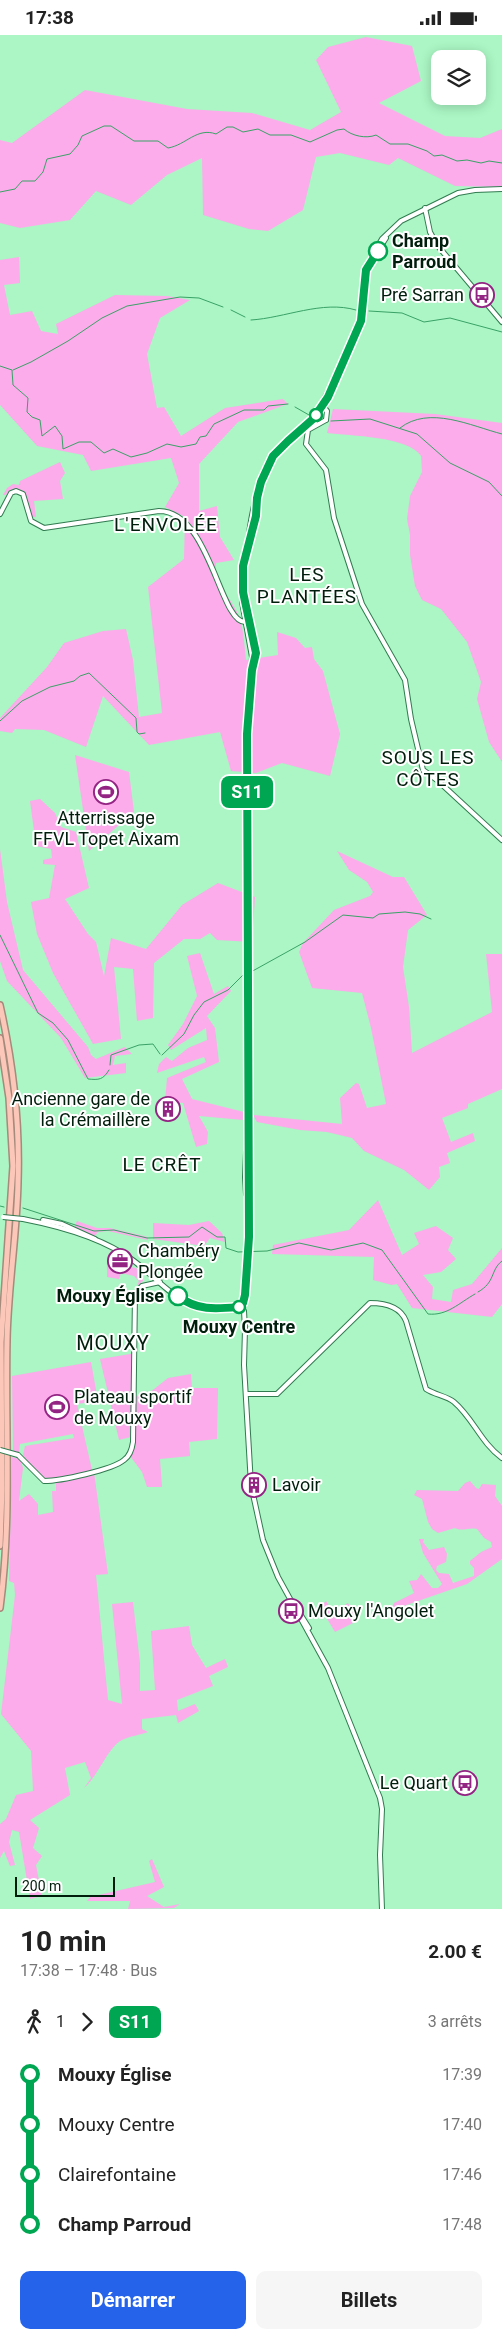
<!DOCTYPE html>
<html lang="fr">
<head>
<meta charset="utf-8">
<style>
	:root { --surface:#fff; --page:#f6f6f6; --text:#222; --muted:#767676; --accent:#2563eb }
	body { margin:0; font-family:Roboto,sans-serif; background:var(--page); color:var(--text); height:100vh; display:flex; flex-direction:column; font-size:19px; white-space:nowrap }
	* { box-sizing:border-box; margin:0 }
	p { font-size:16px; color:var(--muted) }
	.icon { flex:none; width:28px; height:28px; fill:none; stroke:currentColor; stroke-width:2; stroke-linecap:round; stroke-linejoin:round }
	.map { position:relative; height:1874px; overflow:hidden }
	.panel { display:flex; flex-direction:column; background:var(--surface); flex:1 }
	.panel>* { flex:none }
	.badge { padding:0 10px; border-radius:8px; font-size:18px; line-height:32px }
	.tools { position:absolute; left:431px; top:15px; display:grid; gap:10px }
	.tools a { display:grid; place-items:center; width:55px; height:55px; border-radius:10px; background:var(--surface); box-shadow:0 2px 12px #0003; font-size:25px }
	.scale { position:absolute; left:15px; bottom:12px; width:100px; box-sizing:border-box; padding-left:5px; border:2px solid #001e0c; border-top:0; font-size:14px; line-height:18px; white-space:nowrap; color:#001e0c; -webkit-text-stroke:4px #fff; paint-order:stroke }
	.map>.badge { position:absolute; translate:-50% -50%; box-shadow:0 0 0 2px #fff }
	.legs { display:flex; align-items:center; gap:8px; height:55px; padding:0 20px; font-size:16px }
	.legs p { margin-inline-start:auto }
	.overview { display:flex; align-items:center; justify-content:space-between; height:85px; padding:0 20px }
	h1 { font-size:28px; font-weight:700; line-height:38px }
	.cta { display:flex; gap:10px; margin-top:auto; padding:10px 20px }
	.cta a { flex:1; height:58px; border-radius:10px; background:var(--accent); color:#fff; font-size:20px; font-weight:700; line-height:58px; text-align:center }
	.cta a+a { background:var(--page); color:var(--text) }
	ul { padding:0 20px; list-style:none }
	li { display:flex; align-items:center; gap:18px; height:50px; font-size:19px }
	li i { display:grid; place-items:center; width:8px; height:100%; margin:0 6px; background:currentColor }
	li i::after { content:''; width:12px; height:12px; margin:-6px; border:4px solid; border-radius:50%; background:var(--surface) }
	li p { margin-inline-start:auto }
	li:first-child i { background:linear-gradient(#0000 50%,currentColor 0) }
	li:last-child i { background:linear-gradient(currentColor 50%,#0000 0) }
	.status { display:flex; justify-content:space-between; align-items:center; height:35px; padding:0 25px; background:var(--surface); direction:ltr }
	.status svg { height:14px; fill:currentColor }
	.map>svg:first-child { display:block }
	.green { fill:#fcacea }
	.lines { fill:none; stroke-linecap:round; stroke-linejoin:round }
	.stream { stroke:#39a266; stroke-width:1 }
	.secondary-casing { stroke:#317b50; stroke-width:6 }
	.highway-casing { stroke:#a48b7c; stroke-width:8 }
	.secondary { stroke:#fff; stroke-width:4 }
	.highway { stroke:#fcc6b8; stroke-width:5 }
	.secondary-bridge-casing { stroke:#317b50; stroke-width:6; stroke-linecap:butt }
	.secondary-bridge { stroke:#fff; stroke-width:4 }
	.line-1-casing { stroke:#fff; stroke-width:11 }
	.line-1 { stroke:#00a651; stroke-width:8 }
	.stop-1-dot { fill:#fff; stroke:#00a651; stroke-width:2.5 }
	.labels { text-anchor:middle; stroke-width:4; stroke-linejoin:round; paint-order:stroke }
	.stop-label { font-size:18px; font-weight:bold; fill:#001e0c; stroke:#fff; text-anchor:start }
	.poi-label { font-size:18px; fill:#001e0c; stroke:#fff; text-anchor:start }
	.neighbourhood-label { font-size:19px; letter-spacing:1px; fill:#001e0c; stroke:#fff }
	.quarter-label { font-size:20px; letter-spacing:1px; fill:#001e0c; stroke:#fff }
</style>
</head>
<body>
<div class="status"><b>17:38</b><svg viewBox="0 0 49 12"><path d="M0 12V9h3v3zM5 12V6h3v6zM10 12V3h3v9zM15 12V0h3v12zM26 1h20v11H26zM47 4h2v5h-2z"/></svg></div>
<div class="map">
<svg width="502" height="1874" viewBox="0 0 502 1874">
	<rect width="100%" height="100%" fill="#abf6c4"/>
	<g class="green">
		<path d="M 366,2 L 412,11 L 421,46 L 379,68 L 445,101 L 480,103 L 502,94 L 502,152 L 455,151 L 398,123 L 389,130 L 340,118 L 316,122 L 303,175 L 268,196 L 249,194 L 203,180 L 202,123 L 167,140 L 131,170 L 96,156 L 70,185 L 20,193 L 0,188 L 0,105 L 12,108 L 85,55 L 187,74 L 252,78 L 310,95 L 341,77 L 316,25 L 328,12 Z"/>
		<path d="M 19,222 L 20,248 L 4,250 L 10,280 L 32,276 L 41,296 L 58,299 L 56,289 L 115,260 L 167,261 L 190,265 L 160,283 L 147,319 L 157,373 L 164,372 L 181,401 L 225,373 L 283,364 L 288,369 L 238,387 L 199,429 L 199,476 L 217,471 L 220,502 L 234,525 L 216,528 C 214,548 227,558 236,575 C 244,590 244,608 246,625 L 278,620 L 277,597 L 296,603 L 305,613 L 312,612 L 314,624 L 323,636 L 340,699 L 330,741 L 282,728 L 256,738 L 231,736 L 220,697 L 149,710 L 103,661 L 86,712 L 44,695 L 15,694 L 12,698 L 0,696 L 0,683 L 47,632 L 64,608 L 103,596 L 126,594 L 133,625 L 139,682 L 162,678 L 148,552 L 184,524 L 185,482 L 165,472 L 179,448 L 171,423 L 91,436 L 83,420 L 37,411 L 0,370 L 0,225 Z"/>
		<path d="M 333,374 L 435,379 L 502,388 L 502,727 L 489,707 L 477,664 L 481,647 L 467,607 L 441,574 L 422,565 L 415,551 L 410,520 L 410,500 L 407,484 L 410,461 L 422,437 L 421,421 C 408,401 350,401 327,398 Z"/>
		<path d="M 60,427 L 65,438 L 60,446 L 63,464 L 34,466 L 36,482 L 31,482 L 23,456 C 16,454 9,453 6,460 L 3,460 L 7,453 L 13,449 L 19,450 L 20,446 Z"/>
		<path d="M 75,720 L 129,737 L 134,777 L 89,816 Z"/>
		<path d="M 40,764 L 55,778 L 61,792 L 76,797 L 89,853 L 65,864 L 88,899 L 96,907 L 104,941 L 111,903 L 146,914 L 182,870 L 218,848 L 255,862 L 252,907 L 217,905 L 210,898 L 200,904 L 184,904 L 154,928 L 153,983 L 137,986 L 133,934 L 114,932 L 121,1004 L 93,1009 L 53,938 L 37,899 L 31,867 L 49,863 L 55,830 L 43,829 L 43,825 L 52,823 L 51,814 L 36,811 L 30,766 Z"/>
		<path d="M 0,814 L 7,867 L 23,935 L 88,1012 L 91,1020 L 96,1024 L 125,1012 L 132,1019 L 115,1021 L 113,1030 L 126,1028 L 126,1038 L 85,1043 L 61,1003 L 7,946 L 0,926 Z"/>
		<path d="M 337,816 L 393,842 L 404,842 L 427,880 L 408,895 L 403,932 L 409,972 L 412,1018 L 492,977 L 486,919 L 502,919 L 502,1054 L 468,1069 L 468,1073 L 442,1083 L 451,1107 L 473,1098 L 475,1106 L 447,1118 L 450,1128 L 439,1132 L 440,1142 L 429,1155 L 404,1135 L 364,1116 L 352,1103 L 327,1097 L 300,1095 L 257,1087 L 253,1080 L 342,1089 L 340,1063 L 356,1048 L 359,1049 L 367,1073 L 386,1069 L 371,993 L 362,958 L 312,953 L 299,917 L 303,908 L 334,875 L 370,861 L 373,857 L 367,847 L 349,835 Z"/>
		<path d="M 200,918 L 214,959 L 228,951 L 231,956 L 207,981 L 215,993 L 219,1027 L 182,1044 L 192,1064 L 244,1077 L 243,1085 L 199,1081 L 208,1097 L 207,1109 L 196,1112 L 183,1068 L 165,1066 L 167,1043 L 206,1027 L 204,1022 L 157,1038 L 159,1029 L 166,1022 L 172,1026 L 188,1013 L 207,1005 L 206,993 L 171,1015 L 168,1010 L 183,989 L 197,961 L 187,921 Z"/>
		<path d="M 378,1165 L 402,1220 L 419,1209 L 414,1198 L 436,1191 L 453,1203 L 448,1215 L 456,1224 L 441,1237 L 423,1240 L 433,1252 L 432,1264 L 451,1267 L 453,1255 L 472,1249 L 502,1213 L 502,1269 L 492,1282 L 412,1273 L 397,1249 L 392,1250 L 373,1245 L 374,1222 L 272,1219 L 273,1210 L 349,1195 Z"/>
		<path d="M 77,1186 L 97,1193 L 110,1193 L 148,1202 L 148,1205 L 108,1196 L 98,1197 L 94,1202 L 74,1193 Z"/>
		<path d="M 209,1186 L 222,1198 L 225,1207 L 210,1203 L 204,1211 L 153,1204 L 153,1188 L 189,1190 Z"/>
		<path d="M 115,1230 L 136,1233 L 143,1239 L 143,1246 L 137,1251 L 139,1246 L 134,1241 L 121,1238 L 119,1244 L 107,1242 L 107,1231 Z"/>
		<path d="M 136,1318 L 136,1361 L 149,1358 L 168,1343 L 191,1339 L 192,1353 L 218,1353 L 217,1404 L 189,1407 L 190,1421 L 160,1424 L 162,1452 L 147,1452 L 142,1437 L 130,1421 L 131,1402 L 119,1405 L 100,1324 Z"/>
		<path d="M 91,1327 L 98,1366 L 77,1369 L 92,1435 C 78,1439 50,1452 37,1440 C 32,1435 28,1426 23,1420 L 25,1411 L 74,1403 L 73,1399 L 20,1409 L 19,1418 L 13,1416 L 12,1341 Z"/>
		<path d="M 12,1422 L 20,1424 L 23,1433 L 19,1466 L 29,1459 L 38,1469 L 38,1480 L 53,1477 L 52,1456 L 56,1456 L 56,1447 L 94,1437 L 108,1539 L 96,1540 L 108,1665 L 122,1669 L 112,1569 L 133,1567 L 140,1628 L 140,1656 L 155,1655 L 151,1596 L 189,1591 L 192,1610 L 206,1633 L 225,1624 L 228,1632 L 209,1641 L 213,1651 L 177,1665 L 178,1676 L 195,1669 L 199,1676 L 178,1688 L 176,1680 L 142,1684 L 142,1694 L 148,1697 C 140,1700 130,1701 122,1705 C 108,1712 99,1740 84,1753 L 91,1743 L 85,1727 L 65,1733 L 70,1760 L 30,1785 L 39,1793 L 33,1813 L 42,1821 L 36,1830 L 42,1861 L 30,1864 L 19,1797 L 12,1795 L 9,1807 L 15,1830 L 10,1831 L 4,1816 L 0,1823 L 0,1789 L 6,1784 L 16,1760 L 33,1756 L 31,1716 L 1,1679 L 15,1560 L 14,1548 L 9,1546 Z"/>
		<path d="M 470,1446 L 476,1453 L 479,1454 L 482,1449 L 496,1450 L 495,1461 L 502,1471 L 502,1524 L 467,1549 L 395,1574 L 392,1572 L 394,1568 L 414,1558 L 409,1546 L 417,1545 L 421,1539 L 432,1553 L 438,1553 L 442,1549 L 423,1518 L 419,1504 L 424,1504 L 423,1507 L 429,1515 L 444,1512 L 447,1519 L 446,1527 L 437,1531 L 436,1535 L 439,1538 L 449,1539 L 453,1548 L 474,1541 L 474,1533 L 470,1529 L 470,1526 L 481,1517 L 492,1512 L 491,1507 L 484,1503 L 477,1494 C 469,1492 462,1497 455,1493 L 438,1498 L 432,1494 L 428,1487 L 422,1464 L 414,1460 L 417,1455 L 458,1456 L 465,1448 Z"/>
		<path d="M 326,1566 L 333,1577 L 348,1568 L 357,1586 L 335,1597 L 320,1572 Z"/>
		<path d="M 152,1824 L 164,1852 L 147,1861 L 164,1872 L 180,1869 L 174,1873 L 128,1874 L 130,1866 L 87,1866 L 90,1862 L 155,1847 L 149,1826 Z"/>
	</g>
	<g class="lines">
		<g class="stream">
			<path d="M 0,157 L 15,154 L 22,146 L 35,146 L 43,137 L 47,124 L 70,119 L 78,110 L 82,101 L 104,91 L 111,91 L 134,106 L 158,106 L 168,113 C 186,110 197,92 216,99 L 227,92 L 233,92 L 243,97 L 258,94 L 270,100 L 291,100 L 310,107 L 337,95 L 344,94 C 352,101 366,104 376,100 L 390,109 L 408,109 L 427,116 L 434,121 L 442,120 L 457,126 L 467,125 L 481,128 L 489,126 L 502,128"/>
			<path d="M 231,275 L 245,282"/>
			<path d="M 369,276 L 402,278 L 424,287 L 450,283 L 502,297"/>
			<path d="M 251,285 C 285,283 322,265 356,275"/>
			<path d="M 0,331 L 12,335 L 13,350 L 28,363 L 27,377 L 32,382 L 40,385 L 42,401 L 55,391 L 62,401 L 63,414 L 79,407 L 91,407 L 104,418 L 113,414 L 131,422 L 147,418 L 167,409 L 181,412 L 196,409 L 200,402 L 206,401 L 214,389 L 244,375 L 264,375 L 268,371 L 288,369"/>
			<path d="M 13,335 L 31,327 L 68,306 L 102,283 L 127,271 L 180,262 L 199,263 L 223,272"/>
			<path d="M 295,372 L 309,380"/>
			<path d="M 331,386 L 370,384 L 417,399 L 450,428 L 489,447 L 502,461"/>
			<path d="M 400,393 C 429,370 471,391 502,399"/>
			<path d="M 0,686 L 22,666 L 50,652 L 74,646 L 80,641 L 89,638 L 136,683 L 137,697 L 139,699 L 145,698"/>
			<path d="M 0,900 L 38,978 L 53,988 L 68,1005 L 88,1044 C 99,1045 103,1045 109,1035"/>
			<path d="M 249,938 L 305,907 L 343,880 L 373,883 L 379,879 L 405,877 L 420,879 L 431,884"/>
			<path d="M 162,1020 L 184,999 L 194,980 L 204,967 L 228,955 L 244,939"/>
			<path d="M 110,1030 L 111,1020 L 139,1010 L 153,1009 L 160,1019"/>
			<path d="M 0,1171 L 4,1172"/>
			<path d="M 23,1173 L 94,1196 L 114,1195 L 147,1203 L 189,1202 L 202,1192 L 217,1202 L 225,1202 L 226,1213 L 238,1217 L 267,1216 L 299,1208 L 331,1215 L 363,1208 L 382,1215 L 428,1279 C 447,1281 459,1268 475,1259"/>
			<path d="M 478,1257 C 496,1247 490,1235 502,1226"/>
		</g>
		<defs>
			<g id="secondary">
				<path d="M 425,173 L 430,197 L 437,210 L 502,287"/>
				<path d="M 367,233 L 386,203"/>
				<path d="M 322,370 L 327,376 L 326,385"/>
				<path d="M 320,372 L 332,349"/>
				<path d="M 326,385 L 308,395 L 306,409 L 326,435 L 334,483 L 362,569 L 405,645 L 411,684 L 423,735 L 437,745 L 502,805"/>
				<path d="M 298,396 L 313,385 L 323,370 L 352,307 L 363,279 L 364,235 L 382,204 L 401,186 L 458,158 L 475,155 L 502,154"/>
				<path d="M 0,479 L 11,458 L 16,456 L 23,459 L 31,486 L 44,493 L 159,476 C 210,476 220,588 245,587 L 249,584"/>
				<path d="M 253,491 L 257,473"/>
				<path d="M 248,512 C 238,542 247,570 252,600 C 254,611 257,618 253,630"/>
				<path d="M 247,514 C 250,487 257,443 274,421 C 281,411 290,404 299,396"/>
				<path d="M 246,1118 L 245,1142 L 246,1159"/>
				<path d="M 23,1184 C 59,1191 105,1204 134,1226 C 150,1238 175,1264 192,1271 C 201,1274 233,1274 242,1270"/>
				<path d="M 43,1185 L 62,1189 L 95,1204"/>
				<path d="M 241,1270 L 244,1276 L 245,1294 L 244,1330 L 251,1450 L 263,1505 L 278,1542 L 328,1633 L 380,1763 L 382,1774 L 380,1820 L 382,1874"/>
				<path d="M 242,1270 L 245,1260 L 249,1202 L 247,710 L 252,622 L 242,567 L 243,557"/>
				<path d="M 246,1359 L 277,1359 L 370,1268 C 385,1268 400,1271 406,1286 L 426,1354 C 435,1360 447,1361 454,1367 C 473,1383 481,1408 502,1423"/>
				<path d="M 18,1420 L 44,1446 C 60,1446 112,1435 124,1425 C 130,1421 132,1414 133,1407 L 135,1259 L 142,1251 L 160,1247"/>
				<path d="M 297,1574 L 309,1593"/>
			</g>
			<g id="highway">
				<path d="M 0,970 C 13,1028 20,1087 18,1147 C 17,1199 8,1252 7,1305 C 5,1395 12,1483 0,1573"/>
				<path d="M 0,1003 L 9,1063 L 13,1131 L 1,1307 L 2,1454 L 0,1511"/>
			</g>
		</defs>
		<use href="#secondary" class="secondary-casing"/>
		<use href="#highway" class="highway-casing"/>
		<use href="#secondary" class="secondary"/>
		<use href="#highway" class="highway"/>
		<defs>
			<g id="secondary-bridge">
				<path d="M 3,1182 L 23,1184"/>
				<path d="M 0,1415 L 18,1420"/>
			</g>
		</defs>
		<use href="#secondary-bridge" class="secondary-bridge-casing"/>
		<use href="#secondary-bridge" class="secondary-bridge"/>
	</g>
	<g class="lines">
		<defs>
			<path id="line-1" d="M 178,1261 C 197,1276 216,1274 239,1272 L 243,1268 L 245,1260 L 249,1202 L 247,699 L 252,635 L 256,618 L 243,557 L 243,531 L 256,481 L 257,463 L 261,447 L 273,421 L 288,406 L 313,384 L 328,362 L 361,286 L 366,235 L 378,216"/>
		</defs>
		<use href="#line-1" class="line-1-casing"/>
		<use href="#line-1" class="line-1"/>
	</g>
	<defs>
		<symbol id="bus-ring" viewBox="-11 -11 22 22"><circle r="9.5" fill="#fff" stroke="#942484" stroke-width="1.5"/><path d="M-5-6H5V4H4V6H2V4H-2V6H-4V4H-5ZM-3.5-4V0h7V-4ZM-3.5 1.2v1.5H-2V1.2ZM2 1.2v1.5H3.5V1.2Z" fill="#942484"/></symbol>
		<symbol id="stadium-ring" viewBox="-11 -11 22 22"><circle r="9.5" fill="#fff" stroke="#942484" stroke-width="1.5"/><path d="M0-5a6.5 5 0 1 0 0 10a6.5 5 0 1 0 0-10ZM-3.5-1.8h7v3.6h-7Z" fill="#942484"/></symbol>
		<symbol id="building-ring" viewBox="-11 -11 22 22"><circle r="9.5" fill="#fff" stroke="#942484" stroke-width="1.5"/><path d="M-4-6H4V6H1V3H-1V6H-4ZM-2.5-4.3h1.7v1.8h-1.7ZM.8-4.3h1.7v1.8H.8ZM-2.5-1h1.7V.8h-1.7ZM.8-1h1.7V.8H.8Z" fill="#942484"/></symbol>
		<symbol id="office-ring" viewBox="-11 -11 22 22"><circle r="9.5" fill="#fff" stroke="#942484" stroke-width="1.5"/><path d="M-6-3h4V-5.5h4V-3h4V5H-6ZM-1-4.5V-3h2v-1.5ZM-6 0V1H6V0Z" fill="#942484"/></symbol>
	</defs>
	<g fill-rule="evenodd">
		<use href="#bus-ring" x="468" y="246" width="28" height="28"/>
		<use href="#stadium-ring" x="92" y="743" width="28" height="28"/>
		<use href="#building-ring" x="154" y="1060" width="28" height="28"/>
		<use href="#office-ring" x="106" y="1212" width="28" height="28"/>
		<use href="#stadium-ring" x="43" y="1358" width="28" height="28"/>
		<use href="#building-ring" x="240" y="1436" width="28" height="28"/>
		<use href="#bus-ring" x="277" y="1562" width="28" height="28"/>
		<use href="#bus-ring" x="451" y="1734" width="28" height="28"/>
	</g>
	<g class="stop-1-dot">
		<circle cx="378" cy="216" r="9"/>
		<circle cx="316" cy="380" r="6"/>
		<circle cx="178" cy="1261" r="9"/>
		<circle cx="239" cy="1272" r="6"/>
	</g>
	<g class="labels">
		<g class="stop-label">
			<text x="392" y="212">Champ<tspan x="392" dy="21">Parroud</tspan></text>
			<text x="164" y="1267" text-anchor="end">Mouxy Église</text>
			<text x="239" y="1298" text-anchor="middle">Mouxy Centre</text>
		</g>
		<g class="poi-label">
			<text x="464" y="266" text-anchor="end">Pré Sarran</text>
			<text x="106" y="789" text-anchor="middle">Atterrissage<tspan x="106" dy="21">FFVL Topet Aixam</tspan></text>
			<text x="150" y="1070" text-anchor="end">Ancienne gare de<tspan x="150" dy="21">la Crémaillère</tspan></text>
			<text x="138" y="1222">Chambéry<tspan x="138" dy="21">Plongée</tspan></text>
			<text x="74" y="1368">Plateau sportif<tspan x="74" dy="21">de Mouxy</tspan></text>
			<text x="272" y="1456">Lavoir</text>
			<text x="308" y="1582">Mouxy l'Angolet</text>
			<text x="448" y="1754" text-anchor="end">Le Quart</text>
		</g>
		<g class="neighbourhood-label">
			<text x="166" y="496">L'ENVOLÉE</text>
			<text x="307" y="546">LES<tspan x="307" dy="22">PLANTÉES</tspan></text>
			<text x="428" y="729">SOUS LES<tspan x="428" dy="22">CÔTES</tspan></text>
			<text x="162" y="1136">LE CRÊT</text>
		</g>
		<g class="quarter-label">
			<text x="113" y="1315">MOUXY</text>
		</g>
	</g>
</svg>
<div class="tools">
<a><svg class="icon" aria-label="layers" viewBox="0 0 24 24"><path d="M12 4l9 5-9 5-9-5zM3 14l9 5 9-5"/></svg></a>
</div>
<div class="scale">200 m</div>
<b class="badge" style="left:247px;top:757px;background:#00a651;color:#fff">S11</b>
</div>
<section class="panel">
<div class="overview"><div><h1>10 min</h1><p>17:38 – 17:48 · Bus</p></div><b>2.00 €</b></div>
<div class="legs"><svg class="icon" aria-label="walk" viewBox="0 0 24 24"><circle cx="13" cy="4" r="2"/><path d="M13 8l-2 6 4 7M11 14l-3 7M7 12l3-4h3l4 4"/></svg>1<svg class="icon" aria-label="forward" viewBox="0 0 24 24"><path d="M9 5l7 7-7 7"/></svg><b class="badge" style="background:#00a651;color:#fff">S11</b><p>3 arrêts</p></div>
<ul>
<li><i style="color:#00a651"></i><b>Mouxy Église</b><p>17:39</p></li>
<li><i style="color:#00a651"></i><span>Mouxy Centre</span><p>17:40</p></li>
<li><i style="color:#00a651"></i><span>Clairefontaine</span><p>17:46</p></li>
<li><i style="color:#00a651"></i><b>Champ Parroud</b><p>17:48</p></li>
</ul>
<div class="cta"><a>Démarrer</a><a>Billets</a></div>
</section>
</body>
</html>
